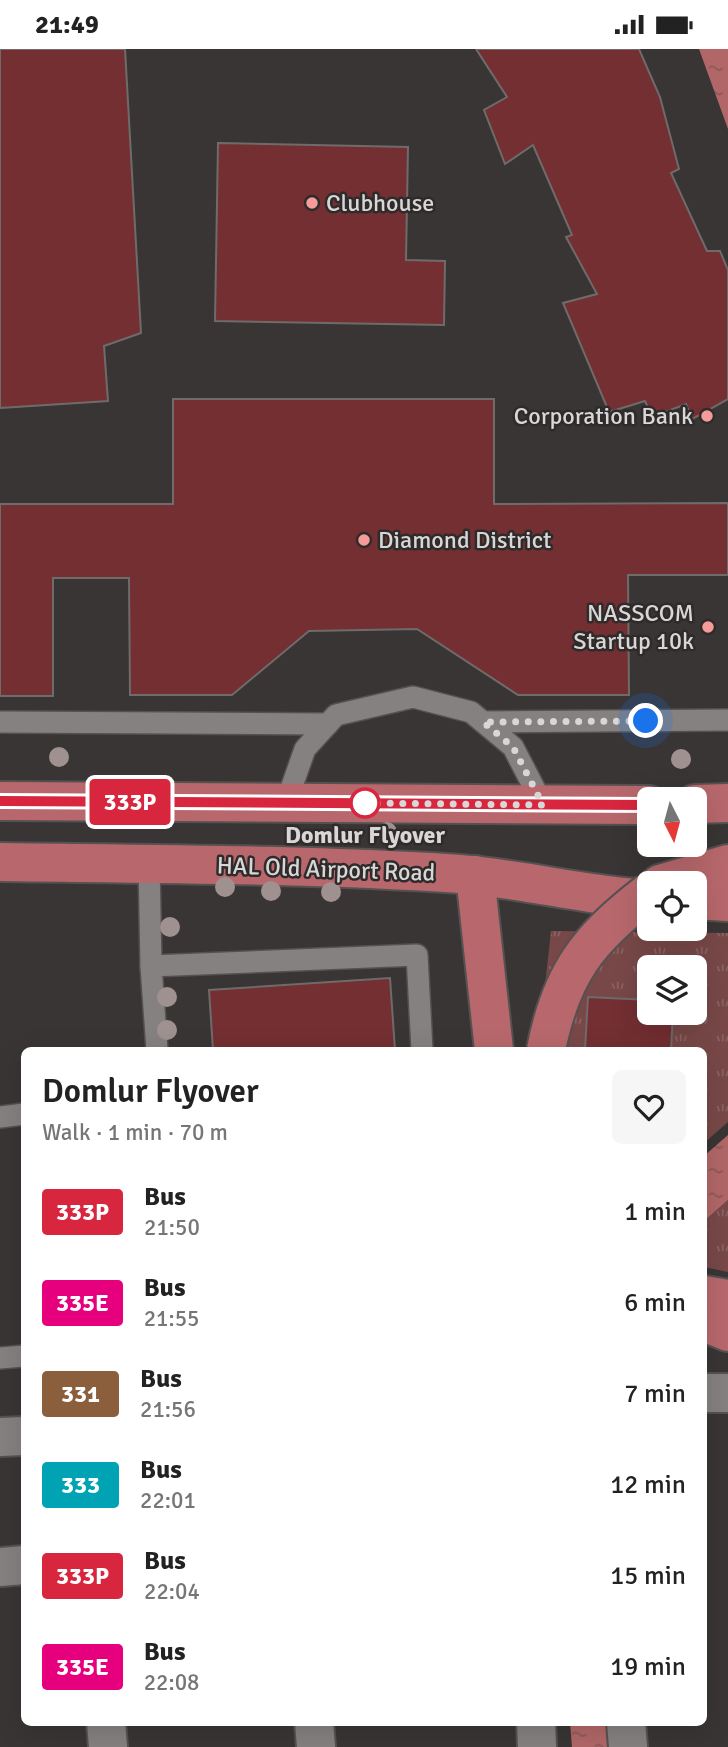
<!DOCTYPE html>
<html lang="en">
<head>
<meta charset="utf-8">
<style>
	:root { --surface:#fff; --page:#f6f6f6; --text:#222; --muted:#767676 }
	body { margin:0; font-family:Signika,sans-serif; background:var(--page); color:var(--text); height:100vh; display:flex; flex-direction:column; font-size:26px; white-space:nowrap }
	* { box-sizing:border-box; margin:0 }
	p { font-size:23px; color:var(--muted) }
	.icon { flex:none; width:38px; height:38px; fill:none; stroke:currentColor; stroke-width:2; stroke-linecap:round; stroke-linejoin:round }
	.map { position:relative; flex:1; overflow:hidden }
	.sheet { position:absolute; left:21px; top:998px; width:686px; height:679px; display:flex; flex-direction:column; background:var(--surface); border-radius:10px; box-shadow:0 7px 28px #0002 }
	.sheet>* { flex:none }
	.badge { padding:0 14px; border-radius:5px; font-size:24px; line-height:46px }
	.needle { width:46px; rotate:174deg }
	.fabs { position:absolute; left:637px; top:738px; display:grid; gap:14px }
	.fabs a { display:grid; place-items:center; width:70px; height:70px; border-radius:10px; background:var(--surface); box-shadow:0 7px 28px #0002; font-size:35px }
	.you { position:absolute; width:35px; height:35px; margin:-18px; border:5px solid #fff; border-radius:50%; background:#1a73e8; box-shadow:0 0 0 10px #1a73e833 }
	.map>.badge { position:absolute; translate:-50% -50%; box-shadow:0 0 0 4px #fff }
	.round { display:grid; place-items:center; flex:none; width:74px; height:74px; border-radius:10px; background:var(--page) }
	.overview { display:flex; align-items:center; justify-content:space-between; height:119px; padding:0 21px }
	h1 { font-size:33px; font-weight:600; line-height:52px }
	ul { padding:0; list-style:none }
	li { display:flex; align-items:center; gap:21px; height:91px; padding:0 21px }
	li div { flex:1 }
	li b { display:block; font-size:26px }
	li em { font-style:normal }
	li .badge { min-width:77px; font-weight:700; text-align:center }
	.status { display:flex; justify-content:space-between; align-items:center; height:49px; padding:0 35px; background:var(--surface); direction:ltr }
	.status svg { height:19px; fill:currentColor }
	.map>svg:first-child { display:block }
	.grass { fill:url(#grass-tufts); fill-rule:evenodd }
	.water { fill:url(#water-ripples) }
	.building { fill:#732f32; stroke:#6f6b6b; stroke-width:2 }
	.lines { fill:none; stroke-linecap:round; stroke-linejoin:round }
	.lane-casing { stroke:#545150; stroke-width:24 }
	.street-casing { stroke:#545150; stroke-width:42 }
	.primary-casing { stroke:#545150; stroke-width:42 }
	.lane { stroke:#868181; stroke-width:21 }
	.street { stroke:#868181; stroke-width:38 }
	.primary { stroke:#b8686c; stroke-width:38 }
	.primary-bridge-casing { stroke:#545150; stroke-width:42; stroke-linecap:butt }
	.primary-bridge { stroke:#b8686c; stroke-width:38 }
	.tree { fill:#a09191 }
	.line-casing { stroke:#fff; stroke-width:16 }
	.line { stroke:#d7263d; stroke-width:10 }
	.walk { stroke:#d8d6d6; stroke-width:7; stroke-dasharray:0 12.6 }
	.poi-dot { fill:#f59b9a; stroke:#2f2b2b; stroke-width:2.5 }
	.stop-dot { fill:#fff; stroke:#d7263d; stroke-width:3.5 }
	.labels { text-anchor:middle; stroke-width:5; stroke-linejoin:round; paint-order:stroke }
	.poi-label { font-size:24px; fill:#d8d6d6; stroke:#2f2b2b; text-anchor:start }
	.stop-label { font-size:24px; font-weight:bold; fill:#d8d6d6; stroke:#2f2b2b }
	.street-label { font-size:24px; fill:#d8d6d6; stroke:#2f2b2b }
</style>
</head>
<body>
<div class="status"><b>21:49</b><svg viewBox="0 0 49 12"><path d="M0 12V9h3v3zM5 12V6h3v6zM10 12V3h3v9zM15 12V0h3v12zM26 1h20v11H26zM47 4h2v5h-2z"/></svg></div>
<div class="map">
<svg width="728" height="1698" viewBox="0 0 728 1698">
	<defs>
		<pattern id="grass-tufts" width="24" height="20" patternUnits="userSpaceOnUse" patternTransform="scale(1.75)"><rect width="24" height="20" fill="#784848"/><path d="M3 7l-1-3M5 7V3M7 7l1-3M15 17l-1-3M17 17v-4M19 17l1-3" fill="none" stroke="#8a6262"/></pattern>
		<pattern id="water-ripples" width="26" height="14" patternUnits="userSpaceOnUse" patternTransform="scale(1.75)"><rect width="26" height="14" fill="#b16767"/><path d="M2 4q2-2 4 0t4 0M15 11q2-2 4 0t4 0" fill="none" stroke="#8a5959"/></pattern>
	</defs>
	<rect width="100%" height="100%" fill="#393535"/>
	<g class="grass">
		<path d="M 551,882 L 728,884 L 728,1073 L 704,1094 L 704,1001 L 538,1001 ZM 649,919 L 695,919 L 695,964 L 649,964 Z"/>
		<path d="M 728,1151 L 728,1223 L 704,1218 L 704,1172 Z"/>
	</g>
	<g class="water">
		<path d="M 699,0 L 728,0 L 728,80 Z"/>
		<path d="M 728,1086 L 728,1151 L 704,1172 L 704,1107 Z"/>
		<path d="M 570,1673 L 609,1673 L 611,1698 L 572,1698 Z"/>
	</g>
	<g class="building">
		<path d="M 0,0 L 125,0 L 141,284 L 104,297 L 108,352 L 0,359 Z"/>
		<path d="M 476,0 L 639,0 L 660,48 L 679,120 L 671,124 L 707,202 L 720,202 L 728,221 L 728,350 L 692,370 L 686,355 L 652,368 L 645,352 L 609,363 L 563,254 L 597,245 L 566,188 L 572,186 L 533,96 L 505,115 L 484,61 L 507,48 Z"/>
		<path d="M 218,94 L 408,98 L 406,211 L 445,212 L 444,276 L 215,272 Z"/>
		<path d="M 173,350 L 494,350 L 494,455 L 728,454 L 728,526 L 628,526 L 629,646 L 518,646 L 417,580 L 309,582 L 232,646 L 130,646 L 129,529 L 53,529 L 53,647 L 0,647 L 0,455 L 173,455 Z"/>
		<path d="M 390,929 L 395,1001 L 213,1001 L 209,941 Z"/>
		<path d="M 588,948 L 649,951 L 649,964 L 673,964 L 671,1001 L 585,1001 Z"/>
	</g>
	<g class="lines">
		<defs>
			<g id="lane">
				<path d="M 0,673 L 328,675"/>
				<path d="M 483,673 L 728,671"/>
				<path d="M 286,754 L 305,700 L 336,666 L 413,648 L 471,663 L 513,698 L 543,756"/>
				<path d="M 149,815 L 151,917"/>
				<path d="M 157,1001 L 151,917 L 417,906 L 422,1001"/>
				<path d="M 0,1068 L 24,1065"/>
				<path d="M 0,1309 L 24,1307"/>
			</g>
			<g id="street">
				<path d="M 704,1344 L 728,1344"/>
				<path d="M 0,1388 L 24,1387"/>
				<path d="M 0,1518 L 24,1516"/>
				<path d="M 106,1673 L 108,1698"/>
				<path d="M 314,1673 L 316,1698"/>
				<path d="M 536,1673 L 537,1698"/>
				<path d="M 626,1673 L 628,1698"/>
			</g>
			<g id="primary">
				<path d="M 0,752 L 649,756"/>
				<path d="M 695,755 L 728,754"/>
				<path d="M 0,813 C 154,815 307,815 460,825 C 524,830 585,847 649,850"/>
				<path d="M 475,826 L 494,1001"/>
				<path d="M 660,835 L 728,815"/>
				<path d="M 695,851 L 728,853"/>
				<path d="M 704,1246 L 728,1250"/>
				<path d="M 704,1273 L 728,1283"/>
			</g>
		</defs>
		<use href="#lane" class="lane-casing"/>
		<use href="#street" class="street-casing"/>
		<use href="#primary" class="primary-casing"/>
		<use href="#lane" class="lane"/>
		<use href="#street" class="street"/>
		<use href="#primary" class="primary"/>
		<defs>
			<path id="primary-bridge" d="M 546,1001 C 561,924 588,890 649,843"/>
		</defs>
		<use href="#primary-bridge" class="primary-bridge-casing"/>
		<use href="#primary-bridge" class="primary-bridge"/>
	</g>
	<g class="tree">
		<circle cx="59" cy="708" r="10"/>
		<circle cx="681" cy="710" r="10"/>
		<circle cx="387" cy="783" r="10"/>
		<circle cx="225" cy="838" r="10"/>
		<circle cx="271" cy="842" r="10"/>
		<circle cx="331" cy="843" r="10"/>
		<circle cx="170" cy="878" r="10"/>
		<circle cx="167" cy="948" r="10"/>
		<circle cx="167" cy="981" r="10"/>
	</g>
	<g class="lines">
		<defs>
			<path id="line" d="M 0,752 L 649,756"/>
		</defs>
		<use href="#line" class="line-casing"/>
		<use href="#line" class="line"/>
		<path class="walk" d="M 365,754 L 543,756 L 513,698 L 483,673 L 646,672"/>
	</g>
	<g class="poi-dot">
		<circle cx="312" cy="154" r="7"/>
		<circle cx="707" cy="367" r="7"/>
		<circle cx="364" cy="491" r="7"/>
		<circle cx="708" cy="578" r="7"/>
	</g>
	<circle class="stop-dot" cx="365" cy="754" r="14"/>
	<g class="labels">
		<g class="poi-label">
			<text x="326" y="162">Clubhouse</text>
			<text x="693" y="375" text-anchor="end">Corporation Bank</text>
			<text x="378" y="499">Diamond District</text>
			<text x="694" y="572" text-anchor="end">NASSCOM<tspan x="694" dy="28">Startup 10k</tspan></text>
		</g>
		<g class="stop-label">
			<text x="365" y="794">Domlur Flyover</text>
		</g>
		<g class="street-label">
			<text transform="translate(326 820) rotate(2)" y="8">HAL Old Airport Road</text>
		</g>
	</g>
</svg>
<div class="fabs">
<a><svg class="needle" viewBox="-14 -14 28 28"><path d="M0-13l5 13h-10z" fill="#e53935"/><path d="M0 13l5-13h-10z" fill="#767676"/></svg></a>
<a><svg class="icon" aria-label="locate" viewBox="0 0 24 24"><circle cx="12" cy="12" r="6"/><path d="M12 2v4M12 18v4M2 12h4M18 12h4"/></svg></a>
<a><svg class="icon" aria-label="layers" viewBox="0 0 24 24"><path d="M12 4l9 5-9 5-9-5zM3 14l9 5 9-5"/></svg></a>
</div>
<div class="you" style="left:646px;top:672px"></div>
<b class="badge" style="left:130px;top:753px;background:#d7263d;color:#fff">333P</b>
<section class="sheet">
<div class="overview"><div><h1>Domlur Flyover</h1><p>Walk · 1 min · 70 m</p></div><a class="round"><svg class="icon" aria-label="heart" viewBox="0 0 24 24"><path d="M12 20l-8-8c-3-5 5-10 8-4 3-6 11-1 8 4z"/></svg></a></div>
<ul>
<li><span class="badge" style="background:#d7263d;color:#fff">333P</span><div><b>Bus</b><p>21:50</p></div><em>1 min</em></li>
<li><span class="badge" style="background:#e6007e;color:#fff">335E</span><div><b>Bus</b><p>21:55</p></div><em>6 min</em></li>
<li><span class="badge" style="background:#8b5e3c;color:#fff">331</span><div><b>Bus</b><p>21:56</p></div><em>7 min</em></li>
<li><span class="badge" style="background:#00a3b4;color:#fff">333</span><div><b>Bus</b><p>22:01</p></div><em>12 min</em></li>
<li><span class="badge" style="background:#d7263d;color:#fff">333P</span><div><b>Bus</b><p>22:04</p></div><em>15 min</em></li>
<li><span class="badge" style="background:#e6007e;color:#fff">335E</span><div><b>Bus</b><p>22:08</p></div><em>19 min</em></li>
</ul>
</section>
</div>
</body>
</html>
